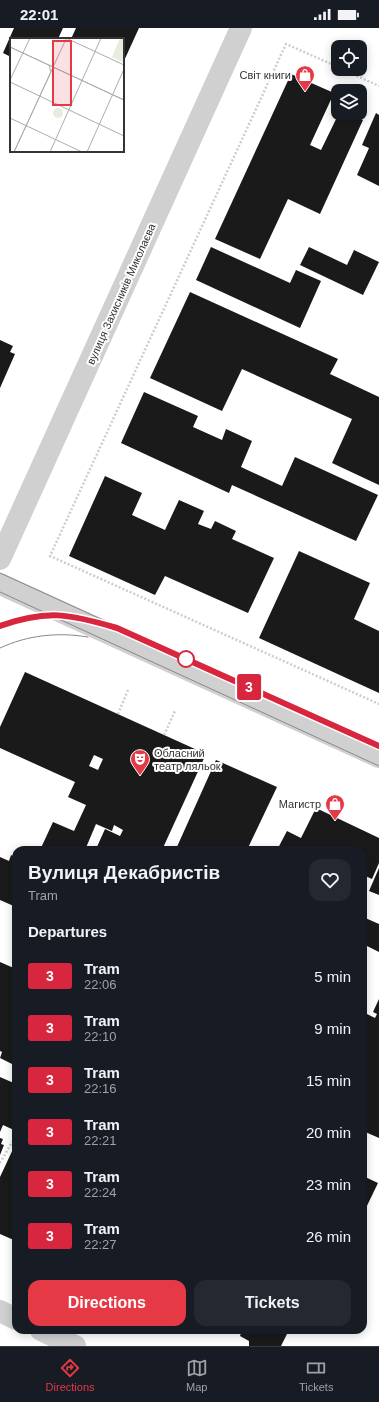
<!DOCTYPE html>
<html lang="en">
<head>
<meta charset="utf-8">
<style>
	:root { --surface:#171b24; --page:#242831; --text:#f1f3f6; --muted:#9ea1a6; --line:#363941; --accent:#e63946 }
	body { margin:0; font-family:Helvetica,sans-serif; background:var(--page); color:var(--text); height:100vh; display:flex; flex-direction:column; font-size:15px; white-space:nowrap }
	* { box-sizing:border-box; margin:0 }
	p { font-size:13px; color:var(--muted) }
	.icon { flex:none; width:22px; height:22px; fill:none; stroke:currentColor; stroke-width:2; stroke-linecap:round; stroke-linejoin:round }
	.map { position:relative; flex:1; overflow:hidden }
	.sheet { position:absolute; left:12px; top:818px; width:355px; height:488px; display:flex; flex-direction:column; background:var(--surface); border-radius:12px; box-shadow:0 2px 10px #0003 }
	.sheet>* { flex:none }
	.badge { padding:0 8px; border-radius:3px; font-size:14px; line-height:26px }
	.tools { position:absolute; left:331px; top:12px; display:grid; gap:8px }
	.tools a { display:grid; place-items:center; width:36px; height:36px; border-radius:8px; background:var(--surface); box-shadow:0 2px 10px #0003; font-size:20px }
	.map>.badge { position:absolute; translate:-50% -50%; box-shadow:0 0 0 2px #fff }
	h2 { padding:0 16px; font-size:15px; line-height:36px }
	.round { display:grid; place-items:center; flex:none; width:42px; height:42px; border-radius:12px; background:var(--page) }
	.headline { display:flex; align-items:center; justify-content:space-between; height:68px; padding:0 16px }
	h1 { font-size:19px; font-weight:600; line-height:30px }
	.action { display:flex; gap:8px; margin-top:auto; padding:8px 16px }
	.action a { flex:1; height:46px; border-radius:12px; background:var(--accent); color:#fff; font-size:16px; font-weight:600; line-height:46px; text-align:center }
	.action a+a { background:var(--page); color:var(--text) }
	ul { padding:0; list-style:none }
	li { display:flex; align-items:center; gap:12px; height:52px; padding:0 16px }
	li div { flex:1 }
	li b { display:block; font-size:15px }
	li em { font-style:normal }
	li .badge { min-width:44px; font-weight:700; text-align:center }
	.status { display:flex; justify-content:space-between; align-items:center; height:28px; padding:0 20px; background:var(--surface); direction:ltr }
	.status svg { height:11px; fill:currentColor }
	.tabs { display:flex; justify-content:space-around; align-items:center; height:56px; border-top:1px solid var(--line); background:var(--surface); font-size:11px; color:var(--muted) }
	.tabs a { display:grid; justify-items:center; gap:2px }
	.tabs .selected { color:var(--accent) }
	.map>svg:first-child { display:block }
	.building { fill:#1a1a1a; fill-rule:evenodd }
	.lines { fill:none; stroke-linecap:round; stroke-linejoin:round }
	.path { stroke:#cdcdcd; stroke-width:2.5; stroke-dasharray:2 2; stroke-linecap:butt }
	.minor { stroke:#d0d0d0; stroke-width:22 }
	.tram { stroke:#888; stroke-width:1 }
	.line-casing { stroke:#fff; stroke-width:9 }
	.line { stroke:#d7263d; stroke-width:6 }
	.stop-dot { fill:#fff; stroke:#d7263d; stroke-width:2 }
	.labels { text-anchor:middle; stroke-width:4; stroke-linejoin:round; paint-order:stroke }
	.poi-label { font-size:11px; fill:#333; stroke:#fff; text-anchor:end }
	.street-label { font-size:11px; fill:#333; stroke:#fff }
	.inset-road { fill:none; stroke:#adadad; stroke-width:1 }
	.view { fill:#e63946; fill-opacity:0.15; stroke:#e63946; stroke-width:2 }
	.inset-edge { fill:none; stroke:#333; stroke-width:2 }
</style>
</head>
<body>
<div class="status"><b>22:01</b><svg viewBox="0 0 49 12"><path d="M0 12V9h3v3zM5 12V6h3v6zM10 12V3h3v9zM15 12V0h3v12zM26 1h20v11H26zM47 4h2v5h-2z"/></svg></div>
<div class="map">
<svg width="379" height="1318" viewBox="0 0 379 1318">
	<rect width="100%" height="100%" fill="#fff"/>
	<g class="building">
		<path d="M 14,0 L 63,0 L 58,11 L 11,11 L 11,29 L 3,25 Z"/>
		<path d="M 76,0 L 139,0 L 123,35 L 123,11 L 71,11 Z"/>
		<path d="M 291,46 L 334,65 L 310,117 L 321,122 L 339,85 L 347,85 L 363,92 L 320,186 L 288,171 L 260,231 L 215,211 Z"/>
		<path d="M 376,85 L 379,87 L 379,158 L 357,147 L 369,120 L 362,117 Z"/>
		<path d="M 211,219 L 290,255 L 296,242 L 321,253 L 300,300 L 196,252 Z"/>
		<path d="M 309,219 L 347,237 L 354,222 L 379,234 L 363,267 L 300,237 Z"/>
		<path d="M 190,264 L 338,331 L 330,346 L 379,369 L 379,457 L 332,435 L 352,391 L 242,341 L 222,383 L 150,350 Z"/>
		<path d="M 0,312 L 13,318 L 10,324 L 15,326 L 0,360 Z"/>
		<path d="M 144,364 L 198,388 L 193,399 L 222,412 L 226,401 L 252,413 L 241,439 L 282,458 L 295,429 L 378,467 L 356,513 L 232,457 L 229,465 L 121,415 Z"/>
		<path d="M 105,448 L 142,465 L 132,487 L 165,502 L 179,472 L 204,483 L 198,496 L 211,501 L 215,493 L 236,503 L 232,511 L 274,530 L 248,585 L 165,548 L 155,567 L 69,528 Z"/>
		<path d="M 299,523 L 370,555 L 354,591 L 379,603 L 379,665 L 259,610 Z"/>
		<path d="M 25,644 L 206,726 L 162,822 L 100,822 L 96,821 L 105,801 L 120,808 L 123,802 L 114,797 L 112,803 L 96,796 L 85,822 L 40,822 L 53,794 L 74,803 L 86,777 L 68,769 L 75,754 L 0,720 L 0,699 ZM 94,727 L 103,731 L 98,742 L 89,738 Z"/>
		<path d="M 216,732 L 277,759 L 247,822 L 212,822 L 204,818 L 202,822 L 179,822 L 176,821 Z"/>
		<path d="M 316,780 L 379,810 L 379,835 L 372,851 L 363,847 L 363,822 L 277,822 L 287,803 L 301,810 Z"/>
		<path d="M 11,827 L 16,830 L 16,879 L 0,872 L 0,829 L 9,833 Z"/>
		<path d="M 379,840 L 379,867 L 369,863 Z"/>
		<path d="M 363,889 L 379,896 L 379,924 L 363,916 Z"/>
		<path d="M 0,934 L 16,941 L 16,1038 L 0,1030 L 2,1024 L 0,1023 Z"/>
		<path d="M 379,971 L 379,1110 L 363,1103 L 363,984 L 375,990 L 377,986 L 373,984 Z"/>
		<path d="M 0,1049 L 16,1056 L 16,1103 L 3,1097 L 0,1104 Z"/>
		<path d="M 0,1110 L 3,1111 L 1,1116 L 4,1117 L 0,1127 Z"/>
		<path d="M 14,1119 L 16,1120 L 16,1213 L 0,1206 L 0,1149 Z"/>
		<path d="M 363,1148 L 378,1155 L 363,1186 Z"/>
		<path d="M 242,1302 L 289,1302 L 281,1318 L 249,1318 L 249,1313 L 240,1308 Z"/>
	</g>
	<g class="lines">
		<g class="path">
			<path d="M 338,39 L 286,16 L 50,528 L 379,676"/>
			<path d="M 342,41 L 379,58"/>
			<path d="M 118,686 L 128,662"/>
			<path d="M 164,707 L 175,683"/>
			<path d="M 0,1135 L 12,1114 L 16,1113"/>
		</g>
		<g class="minor">
			<path d="M 0,531 L 241,0"/>
			<path d="M 0,556 L 379,729"/>
			<path d="M 0,1283 L 16,1291"/>
			<path d="M 41,1302 L 75,1318"/>
		</g>
		<g class="tram">
			<path d="M 0,545 L 379,718"/>
			<path d="M 0,564 L 379,738"/>
			<path d="M 0,598 C 32,587 60,583 92,592"/>
			<path d="M 0,620 C 28,607 58,604 88,609"/>
		</g>
	</g>
	<g class="lines">
		<defs>
			<path id="line" d="M 0,598 C 47,581 70,586 117,600 L 379,718"/>
		</defs>
		<use href="#line" class="line-casing"/>
		<use href="#line" class="line"/>
	</g>
	<defs>
		<symbol id="shop-pin" viewBox="-11 -11 22 30"><path d="M0 17L-7.5 6A9.5 9.5 0 1 1 7.5 6Z" fill="#e63946" stroke="#fff"/><path d="M-5-2.5h2.3a2.7 3.5 0 0 1 5.4 0H5L5.5 6h-11ZM-1.5-2.5h3a1.5 2.3 0 0 0-3 0Z" fill="#fff"/></symbol>
		<symbol id="theatre-pin" viewBox="-11 -11 22 30"><path d="M0 17L-7.5 6A9.5 9.5 0 1 1 7.5 6Z" fill="#e63946" stroke="#fff"/><path d="M-5-5.5Q0-4 5-5.5V0Q5 5 0 6Q-5 5-5 0ZM-3.3-2.5H-1v1.5H-3.3ZM1-2.5H3.3v1.5H1ZM-2.8 1Q0 5.5 2.8 1Z" fill="#fff"/></symbol>
	</defs>
	<g fill-rule="evenodd">
		<use href="#shop-pin" x="294" y="36" width="22" height="30"/>
		<use href="#theatre-pin" x="129" y="720" width="22" height="30"/>
		<use href="#shop-pin" x="324" y="765" width="22" height="30"/>
	</g>
	<circle class="stop-dot" cx="186" cy="631" r="8"/>
	<g class="labels">
		<g class="poi-label">
			<text x="291" y="51">Світ книги</text>
			<text x="154" y="729" text-anchor="start">Обласний<tspan x="154" dy="13">театр ляльок</tspan></text>
			<text x="321" y="780">Магистр</text>
		</g>
		<g class="street-label">
			<text transform="translate(121 266) rotate(-66)" y="4">вулиця Захисників Миколаєва</text>
		</g>
	</g>
	<g transform="translate(10 10)">
		<rect width="114" height="114" fill="#fff"/>
		<path d="M 110,0 L 114,0 L 113,24 L 102,19 ZM43 75a5 5 0 1 1 10 0a5 5 0 1 1-10 0Z" fill="#e6ecdf"/>
		<path class="inset-road" d="M 56,0 L 114,27M 0,9 L 114,62M 0,9 L 114,62M 0,42 L 20,0M 0,44 L 114,98M 0,80 L 72,114M 4,114 L 56,1M 4,114 L 41,34 L 39,27M 40,114 L 91,0M 77,114 L 114,31"/>
		<path class="view" d="M 43,3 L 61,3 L 61,67 L 43,67 Z"/>
		<rect width="114" height="114" class="inset-edge"/>
	</g>
</svg>
<div class="tools">
<a><svg class="icon" aria-label="locate" viewBox="0 0 24 24"><circle cx="12" cy="12" r="6"/><path d="M12 2v4M12 18v4M2 12h4M18 12h4"/></svg></a>
<a><svg class="icon" aria-label="layers" viewBox="0 0 24 24"><path d="M12 4l9 5-9 5-9-5zM3 14l9 5 9-5"/></svg></a>
</div>
<b class="badge" style="left:249px;top:659px;background:#d7263d;color:#fff">3</b>
<section class="sheet">
<div class="headline"><div><h1>Вулиця Декабристів</h1><p>Tram</p></div><a class="round"><svg class="icon" aria-label="heart" viewBox="0 0 24 24"><path d="M12 20l-8-8c-3-5 5-10 8-4 3-6 11-1 8 4z"/></svg></a></div>
<h2>Departures</h2>
<ul>
<li><span class="badge" style="background:#d7263d;color:#fff">3</span><div><b>Tram</b><p>22:06</p></div><em>5 min</em></li>
<li><span class="badge" style="background:#d7263d;color:#fff">3</span><div><b>Tram</b><p>22:10</p></div><em>9 min</em></li>
<li><span class="badge" style="background:#d7263d;color:#fff">3</span><div><b>Tram</b><p>22:16</p></div><em>15 min</em></li>
<li><span class="badge" style="background:#d7263d;color:#fff">3</span><div><b>Tram</b><p>22:21</p></div><em>20 min</em></li>
<li><span class="badge" style="background:#d7263d;color:#fff">3</span><div><b>Tram</b><p>22:24</p></div><em>23 min</em></li>
<li><span class="badge" style="background:#d7263d;color:#fff">3</span><div><b>Tram</b><p>22:27</p></div><em>26 min</em></li>
</ul>
<div class="action"><a>Directions</a><a>Tickets</a></div>
</section>
</div>
<nav class="tabs">
<a class="selected"><svg class="icon" aria-label="directions" viewBox="0 0 24 24"><path d="M12 3l9 9-9 9-9-9zM9 14v-3h6M13 9l2 2-2 2"/></svg>Directions</a>
<a><svg class="icon" aria-label="map" viewBox="0 0 24 24"><path d="M3 6l6-2 6 2 6-2v14l-6 2-6-2-6 2zM9 4v14M15 6v14"/></svg>Map</a>
<a><svg class="icon" aria-label="tickets" viewBox="0 0 24 24"><path d="M3 7h18v10H3zM15 7v10"/></svg>Tickets</a>
</nav>
</body>
</html>
